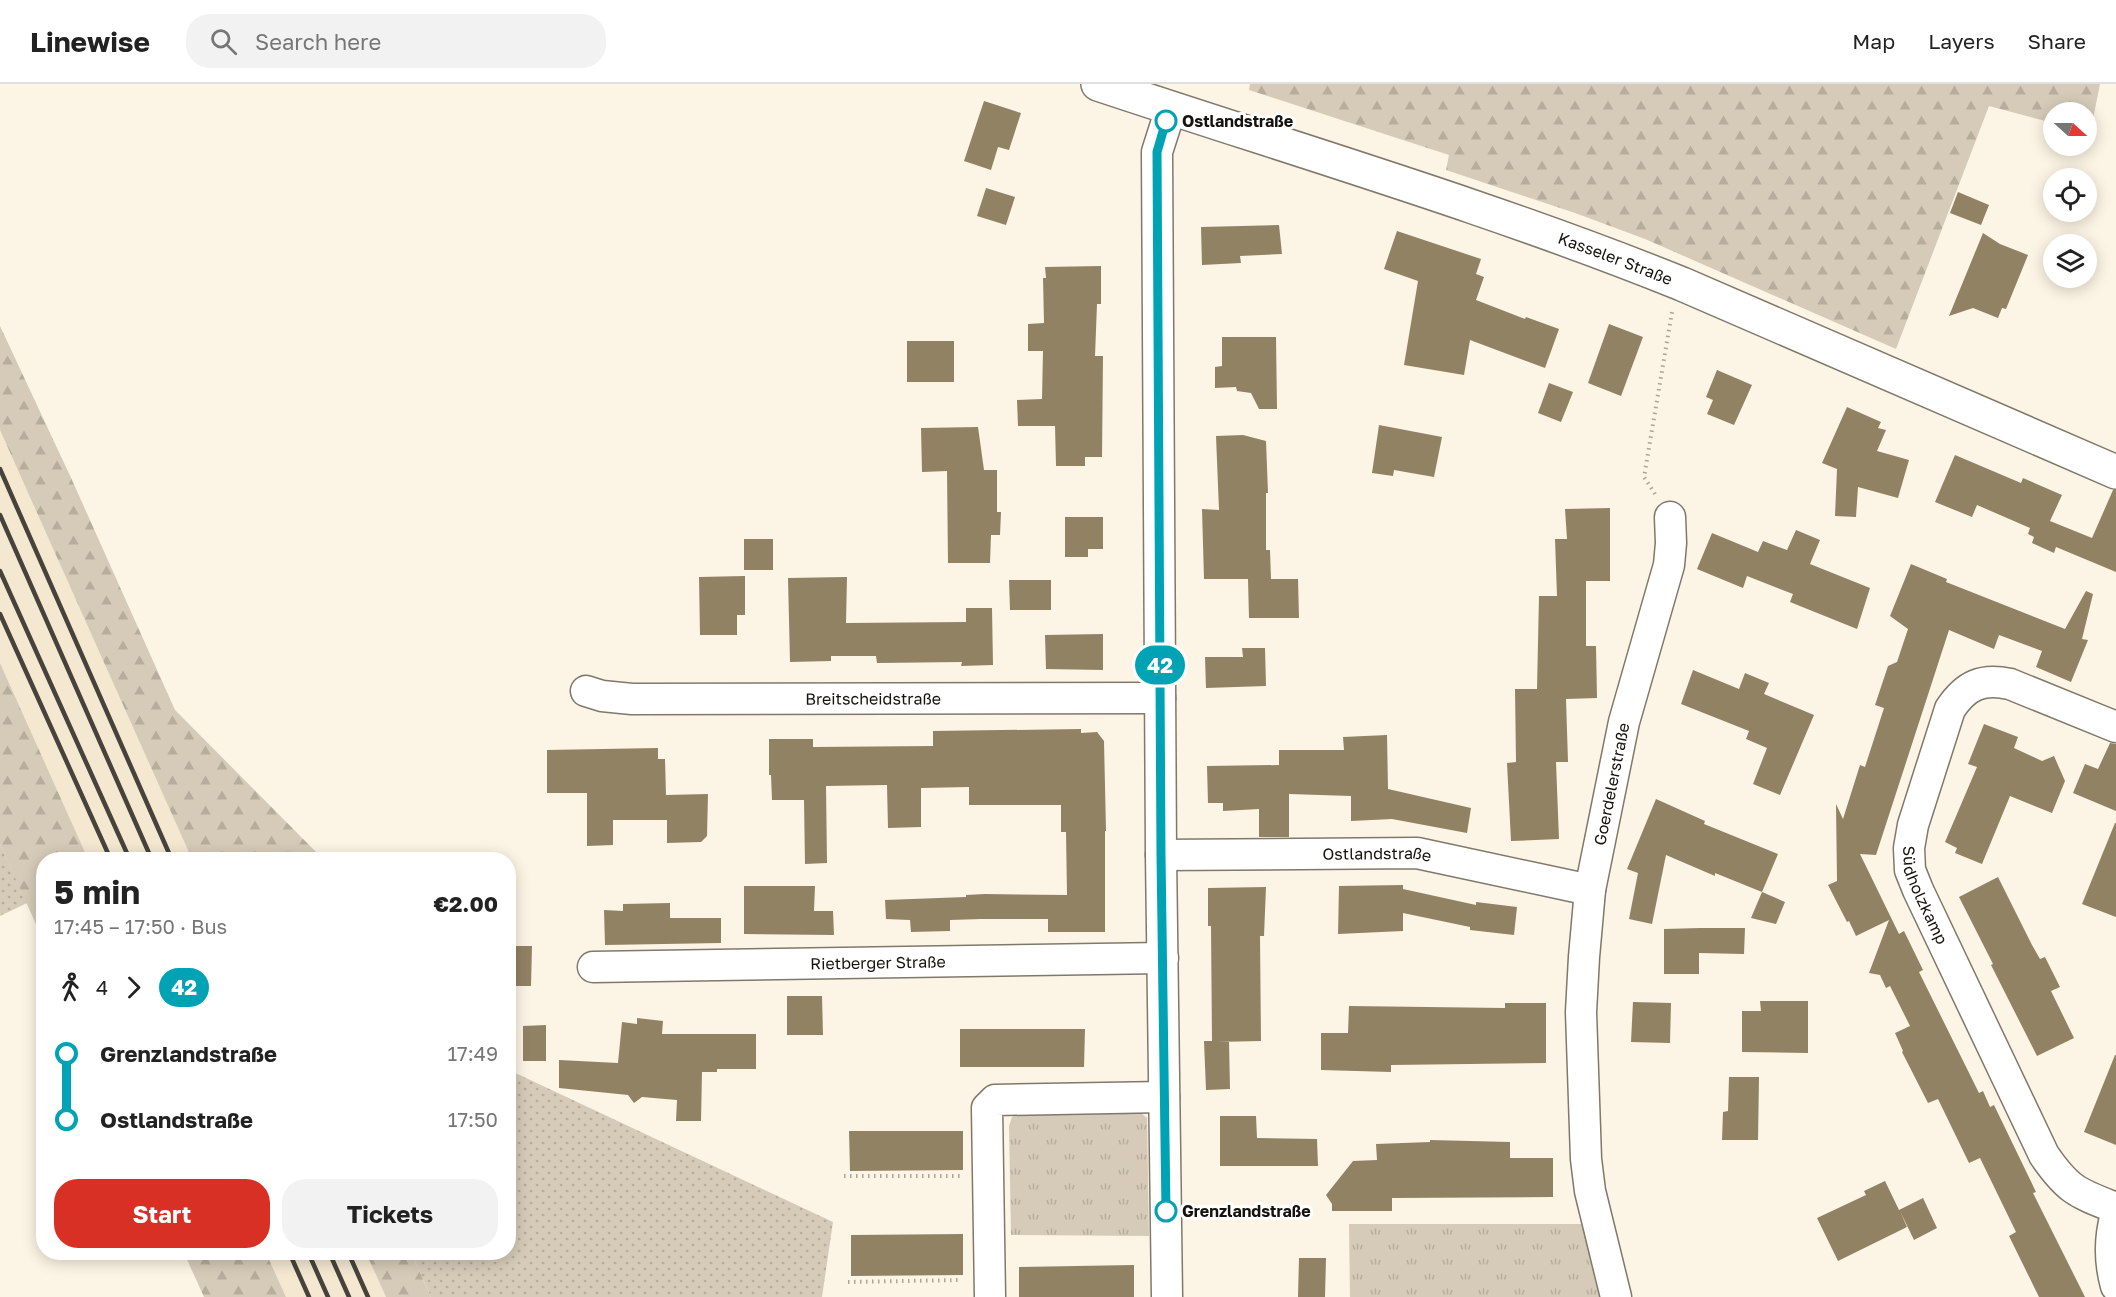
<!DOCTYPE html>
<html lang="en">
<head>
<meta charset="utf-8">
<style>
	:root { --surface:#fff; --page:#f2f2f2; --text:#222; --muted:#767676; --line:#e0e0e0; --accent:#d93025 }
	body { margin:0; font-family:"Golos Text",sans-serif; background:var(--page); color:var(--text); height:100vh; display:flex; flex-direction:column; font-size:22px; white-space:nowrap }
	* { box-sizing:border-box; margin:0 }
	p { font-size:20px; color:var(--muted) }
	.icon { flex:none; width:33px; height:33px; fill:none; stroke:currentColor; stroke-width:2; stroke-linecap:round; stroke-linejoin:round }
	.map { position:relative; flex:1; overflow:hidden }
	.sheet { position:absolute; left:36px; top:768px; width:480px; height:408px; display:flex; flex-direction:column; background:var(--surface); border-radius:24px; box-shadow:0 3px 15px #0003 }
	.sheet>* { flex:none }
	.badge { padding:0 12px; border-radius:20px; font-size:21px; line-height:39px }
	.needle { width:39px; rotate:111deg }
	.buttons { position:absolute; left:2043px; top:18px; display:grid; gap:12px }
	.buttons a { display:grid; place-items:center; width:54px; height:54px; border-radius:50%; background:var(--surface); box-shadow:0 3px 15px #0003; font-size:30px }
	.map>.badge { position:absolute; translate:-50% -50%; box-shadow:0 0 0 3px #fff }
	.legs { display:flex; align-items:center; gap:9px; height:66px; padding:0 18px; font-size:20px }
	.legs p { margin-inline-start:auto }
	.overview { display:flex; align-items:center; justify-content:space-between; height:102px; padding:0 18px }
	h1 { font-size:33px; font-weight:700; line-height:45px }
	.action { display:flex; gap:12px; margin-top:auto; padding:12px 18px }
	.action a { flex:1; height:69px; border-radius:24px; background:var(--accent); color:#fff; font-size:24px; font-weight:700; line-height:69px; text-align:center }
	.action a+a { background:var(--page); color:var(--text) }
	ul { padding:0 18px; list-style:none }
	li { display:flex; align-items:center; gap:21px; height:66px; font-size:22px }
	li i { display:grid; place-items:center; width:9px; height:100%; margin:0 8px; background:currentColor }
	li i::after { content:''; width:15px; height:15px; margin:-8px; border:4px solid; border-radius:50%; background:var(--surface) }
	li p { margin-inline-start:auto }
	li:first-child i { background:linear-gradient(#0000 50%,currentColor 0) }
	li:last-child i { background:linear-gradient(currentColor 50%,#0000 0) }
	header { display:flex; align-items:center; gap:36px; box-sizing:border-box; height:84px; padding:0 30px; background:var(--surface); border-bottom:2px solid var(--line) }
	header strong { font-size:28px }
	nav { display:flex; gap:33px; margin-inline-start:auto; font-size:21px }
	.search { width:420px; height:54px; background:var(--page); display:flex; align-items:center; gap:15px; box-sizing:border-box; padding:0 21px; border-radius:24px; color:var(--muted); font-size:22px }
	.map>svg:first-child { display:block }
	.built { fill:#f4e8d1 }
	.grass { fill:url(#grass-dots) }
	.forest { fill:url(#forest-firs) }
	.park { fill:url(#park-tufts) }
	.building { fill:#928264 }
	.lines { fill:none; stroke-linecap:round; stroke-linejoin:round }
	.minor-casing { stroke:#80786a; stroke-width:33 }
	.tertiary-casing { stroke:#80786a; stroke-width:36 }
	.path { stroke:#aca69a; stroke-width:4; stroke-dasharray:1.5 4.5; stroke-linecap:butt }
	.minor { stroke:#fff; stroke-width:30 }
	.tertiary { stroke:#fff; stroke-width:33 }
	.rail { stroke:#47433c; stroke-width:4.5 }
	.line-1-casing { stroke:#fff; stroke-width:14 }
	.line-1 { stroke:#00a3b4; stroke-width:9 }
	.stop-1-dot { fill:#fff; stroke:#00a3b4; stroke-width:3 }
	.labels { text-anchor:middle; stroke-width:6; stroke-linejoin:round; paint-order:stroke }
	.stop-label { font-size:16px; font-weight:bold; fill:#16130e; stroke:#fff; text-anchor:start }
	.street-label { font-size:16px; fill:#16130e; stroke:#fff }
</style>
</head>
<body>
<header>
<strong>Linewise</strong>
<div class="search"><svg class="icon" aria-label="search" viewBox="0 0 24 24"><circle cx="10" cy="10" r="6"/><path d="M15 15l6 6"/></svg>Search here</div>
<nav><a>Map</a><a>Layers</a><a>Share</a></nav>
</header>
<div class="map">
<svg width="2116" height="1213" viewBox="0 0 2116 1213">
	<defs>
		<pattern id="grass-dots" width="8" height="8" patternUnits="userSpaceOnUse" patternTransform="scale(1.5)"><rect width="8" height="8" fill="#d6cbb8"/><path d="M2 2h.1M6 6h.1" fill="none" stroke="#b7ad9d" stroke-width="1.8" stroke-linecap="round"/></pattern>
		<pattern id="forest-firs" width="22" height="20" patternUnits="userSpaceOnUse" patternTransform="scale(1.5)"><rect width="22" height="20" fill="#d6cbb8"/><path d="M5 1l3.5 6h-7zM16 11l3.5 6h-7z" fill="#b7ad9d"/></pattern>
		<pattern id="park-tufts" width="24" height="20" patternUnits="userSpaceOnUse" patternTransform="scale(1.5)"><rect width="24" height="20" fill="#d6cbb8"/><path d="M3 7l-1-3M5 7V3M7 7l1-3M15 17l-1-3M17 17v-4M19 17l1-3" fill="none" stroke="#b7ad9d"/></pattern>
	</defs>
	<rect width="100%" height="100%" fill="#fcf4e4"/>
	<g class="built">
		<path d="M 0,346 L 134,643 L 192,775 L 88,775 L 47,684 L 0,579 Z"/>
		<path d="M 266,1169 L 366,1169 L 386,1213 L 286,1213 Z"/>
	</g>
	<g class="grass">
		<path d="M 0,760 L 27,819 L 0,832 Z"/>
		<path d="M 509,986 L 833,1138 L 822,1213 L 431,1213 L 411,1169 L 508,1168 Z"/>
	</g>
	<g class="forest">
		<path d="M 1250,0 L 2100,0 L 2090,50 L 2087,49 L 2086,28 L 2054,28 L 2053,39 L 1989,22 L 1896,265 L 1645,155 L 1575,129 L 1446,86 L 1449,71 L 1249,6 Z"/>
		<path d="M 0,242 L 72,396 L 175,626 L 323,775 L 192,775 L 0,346 Z"/>
		<path d="M 0,579 L 88,775 L 44,776 L 43,856 L 0,760 Z"/>
		<path d="M 184,1169 L 266,1169 L 286,1213 L 204,1213 Z"/>
		<path d="M 366,1169 L 411,1169 L 431,1213 L 386,1213 Z"/>
	</g>
	<g class="park">
		<path d="M 1134,1026 L 1141,1029 L 1147,1034 L 1149,1152 L 1011,1151 L 1009,1042 L 1012,1033 L 1021,1027 Z"/>
		<path d="M 1349,1140 L 1583,1140 L 1600,1213 L 1350,1213 Z"/>
	</g>
	<g class="building">
		<path d="M 984,17 L 1021,29 L 1009,66 L 998,63 L 991,86 L 964,77 Z"/>
		<path d="M 986,104 L 1015,113 L 1006,141 L 977,132 Z"/>
		<path d="M 1958,108 L 1989,121 L 1981,141 L 1950,129 Z"/>
		<path d="M 1279,141 L 1282,170 L 1240,172 L 1241,179 L 1202,181 L 1201,143 Z"/>
		<path d="M 1397,147 L 1481,175 L 1476,190 L 1484,193 L 1476,216 L 1525,235 L 1526,233 L 1559,245 L 1545,284 L 1470,256 L 1464,291 L 1404,281 L 1418,197 L 1384,185 Z"/>
		<path d="M 1983,149 L 2000,160 L 2028,171 L 2006,225 L 2002,224 L 1998,234 L 1973,224 L 1949,232 Z"/>
		<path d="M 1101,182 L 1101,220 L 1097,220 L 1095,272 L 1103,272 L 1102,373 L 1085,373 L 1085,382 L 1056,382 L 1055,342 L 1018,342 L 1017,316 L 1042,315 L 1043,267 L 1028,267 L 1028,240 L 1044,239 L 1043,194 L 1046,194 L 1045,183 Z"/>
		<path d="M 1609,240 L 1643,253 L 1621,312 L 1588,299 Z"/>
		<path d="M 1222,253 L 1276,253 L 1277,325 L 1259,325 L 1251,309 L 1237,307 L 1236,303 L 1215,304 L 1215,283 L 1222,282 Z"/>
		<rect x="907" y="257" width="47" height="41"/>
		<path d="M 1717,286 L 1752,301 L 1734,341 L 1707,330 L 1713,316 L 1706,313 Z"/>
		<path d="M 1549,299 L 1573,308 L 1561,338 L 1538,329 Z"/>
		<path d="M 1847,323 L 1881,338 L 1878,344 L 1886,346 L 1877,367 L 1909,376 L 1898,414 L 1858,403 L 1856,433 L 1835,432 L 1837,385 L 1822,379 Z"/>
		<path d="M 1379,341 L 1442,353 L 1434,393 L 1394,386 L 1393,392 L 1372,389 Z"/>
		<path d="M 978,343 L 984,386 L 997,386 L 997,428 L 1001,428 L 1000,451 L 991,451 L 990,479 L 948,479 L 947,387 L 922,388 L 921,344 Z"/>
		<path d="M 1243,351 L 1266,357 L 1268,409 L 1266,409 L 1266,466 L 1270,466 L 1271,495 L 1298,495 L 1299,534 L 1249,534 L 1248,495 L 1204,495 L 1202,425 L 1219,426 L 1216,352 Z"/>
		<path d="M 1955,371 L 2021,399 L 2023,394 L 2062,411 L 2050,437 L 2092,454 L 2113,406 L 2116,406 L 2116,488 L 2056,463 L 2054,469 L 2032,459 L 2034,453 L 2028,450 L 2030,444 L 1977,421 L 1972,433 L 1935,418 Z"/>
		<path d="M 1610,424 L 1610,497 L 1586,497 L 1586,562 L 1596,562 L 1597,614 L 1566,615 L 1568,678 L 1556,678 L 1559,755 L 1511,757 L 1507,679 L 1516,678 L 1515,605 L 1537,605 L 1539,512 L 1557,512 L 1555,455 L 1567,455 L 1565,425 Z"/>
		<path d="M 1065,433 L 1103,433 L 1103,465 L 1088,465 L 1088,473 L 1065,473 Z"/>
		<path d="M 1796,446 L 1820,456 L 1810,480 L 1870,504 L 1857,545 L 1790,518 L 1793,510 L 1747,492 L 1743,504 L 1697,485 L 1712,449 L 1758,468 L 1763,457 L 1787,466 Z"/>
		<rect x="744" y="455" width="29" height="31"/>
		<path d="M 1911,480 L 1947,495 L 1946,498 L 2065,545 L 2086,507 L 2093,510 L 2082,555 L 2088,556 L 2071,598 L 2036,583 L 2042,567 L 1999,551 L 1994,565 L 1949,546 L 1876,771 L 1860,770 L 1899,850 L 1904,847 L 1923,886 L 1919,888 L 1979,1009 L 1983,1007 L 1990,1023 L 1994,1021 L 2036,1108 L 2033,1109 L 2085,1213 L 2039,1213 L 2009,1152 L 2016,1148 L 1980,1074 L 1969,1079 L 1938,1015 L 1928,1019 L 1902,968 L 1903,967 L 1895,949 L 1910,942 L 1890,902 L 1886,904 L 1880,891 L 1869,889 L 1889,836 L 1856,852 L 1849,837 L 1847,838 L 1828,801 L 1837,797 L 1836,720 L 1843,735 L 1860,681 L 1865,683 L 1884,624 L 1875,621 L 1888,582 L 1897,578 L 1908,545 L 1890,532 Z"/>
		<path d="M 745,492 L 745,531 L 737,531 L 737,551 L 700,551 L 699,493 Z"/>
		<path d="M 847,493 L 846,539 L 966,538 L 966,524 L 992,524 L 993,581 L 961,582 L 962,578 L 877,579 L 876,572 L 831,572 L 831,577 L 790,578 L 788,494 Z"/>
		<path d="M 1009,496 L 1051,496 L 1051,526 L 1010,526 Z"/>
		<path d="M 1103,550 L 1103,586 L 1046,585 L 1045,551 Z"/>
		<path d="M 1242,564 L 1265,564 L 1266,602 L 1206,604 L 1205,573 L 1243,573 Z"/>
		<path d="M 1693,586 L 1739,605 L 1745,589 L 1769,599 L 1764,610 L 1814,631 L 1780,711 L 1753,700 L 1767,664 L 1746,655 L 1749,647 L 1681,620 Z"/>
		<path d="M 1984,640 L 2018,653 L 2014,664 L 2042,677 L 2054,672 L 2065,697 L 2052,729 L 2010,712 L 1982,780 L 1955,769 L 1957,764 L 1945,758 L 1977,683 L 1968,680 Z"/>
		<path d="M 1081,645 L 1081,649 L 1097,648 L 1104,657 L 1106,747 L 1105,747 L 1105,848 L 1048,848 L 1048,835 L 981,835 L 950,836 L 950,847 L 911,848 L 910,836 L 886,835 L 885,816 L 966,813 L 966,811 L 985,810 L 1067,811 L 1066,748 L 1061,748 L 1061,721 L 969,721 L 969,703 L 921,704 L 921,743 L 888,744 L 887,701 L 826,702 L 827,779 L 805,780 L 804,716 L 772,716 L 771,691 L 769,691 L 769,655 L 813,655 L 813,663 L 933,662 L 933,647 Z"/>
		<path d="M 1387,651 L 1388,705 L 1471,724 L 1467,749 L 1392,735 L 1351,737 L 1351,712 L 1289,710 L 1289,753 L 1259,753 L 1259,725 L 1223,727 L 1223,719 L 1208,719 L 1207,682 L 1279,681 L 1279,666 L 1344,666 L 1343,653 Z"/>
		<path d="M 2110,659 L 2116,660 L 2116,727 L 2073,709 L 2085,680 L 2098,685 Z"/>
		<path d="M 658,664 L 658,675 L 665,675 L 666,711 L 708,710 L 707,752 L 701,758 L 667,759 L 667,736 L 613,736 L 613,761 L 587,762 L 587,709 L 547,709 L 547,666 Z"/>
		<path d="M 1656,715 L 1705,737 L 1704,740 L 1778,770 L 1762,808 L 1715,789 L 1715,792 L 1666,771 L 1652,840 L 1629,835 L 1638,789 L 1627,785 Z"/>
		<path d="M 2115,739 L 2116,739 L 2116,833 L 2082,820 Z"/>
		<path d="M 1998,793 L 2032,861 L 2040,875 L 2045,873 L 2060,903 L 2051,907 L 2074,954 L 2037,972 L 1991,881 L 1993,880 L 1959,813 Z"/>
		<path d="M 1403,801 L 1403,805 L 1476,821 L 1476,818 L 1517,823 L 1514,851 L 1470,846 L 1470,843 L 1403,829 L 1403,847 L 1338,850 L 1339,802 Z"/>
		<path d="M 744,802 L 815,802 L 814,827 L 833,827 L 834,851 L 744,850 Z"/>
		<path d="M 1266,803 L 1264,852 L 1260,852 L 1261,957 L 1216,958 L 1229,958 L 1230,1005 L 1206,1006 L 1204,957 L 1212,957 L 1211,842 L 1208,842 L 1208,804 Z"/>
		<path d="M 1762,808 L 1785,818 L 1776,840 L 1751,834 Z"/>
		<path d="M 670,819 L 670,834 L 721,834 L 721,859 L 605,861 L 604,826 L 623,827 L 623,820 Z"/>
		<path d="M 1700,844 L 1745,844 L 1744,870 L 1699,869 L 1699,890 L 1664,890 L 1664,845 Z"/>
		<path d="M 508,862 L 532,862 L 531,902 L 508,902 Z"/>
		<path d="M 787,912 L 822,912 L 823,951 L 787,951 Z"/>
		<path d="M 1760,917 L 1808,917 L 1808,969 L 1742,968 L 1742,927 L 1761,927 Z"/>
		<path d="M 1633,918 L 1671,919 L 1670,959 L 1631,958 Z"/>
		<path d="M 1505,919 L 1546,919 L 1546,979 L 1391,981 L 1391,988 L 1321,986 L 1321,949 L 1348,949 L 1349,922 L 1505,924 Z"/>
		<path d="M 637,934 L 663,937 L 662,950 L 756,950 L 756,985 L 717,985 L 717,988 L 702,988 L 701,1037 L 676,1037 L 677,1016 L 642,1013 L 634,1019 L 628,1011 L 559,1004 L 559,976 L 618,979 L 622,938 L 637,940 Z"/>
		<path d="M 546,941 L 546,977 L 523,977 L 523,942 Z"/>
		<path d="M 960,945 L 1085,945 L 1084,983 L 960,983 Z"/>
		<path d="M 2115,971 L 2116,971 L 2116,1061 L 2084,1048 Z"/>
		<path d="M 1729,993 L 1759,993 L 1758,1056 L 1722,1056 L 1723,1028 L 1728,1027 Z"/>
		<path d="M 1220,1032 L 1256,1032 L 1257,1054 L 1317,1055 L 1318,1082 L 1220,1082 Z"/>
		<path d="M 849,1047 L 963,1047 L 963,1086 L 850,1087 Z"/>
		<path d="M 1430,1056 L 1510,1058 L 1510,1074 L 1553,1074 L 1553,1113 L 1392,1114 L 1392,1127 L 1332,1127 L 1332,1120 L 1326,1111 L 1353,1077 L 1377,1076 L 1376,1060 L 1430,1058 Z"/>
		<path d="M 1885,1097 L 1899,1126 L 1923,1114 L 1937,1144 L 1914,1156 L 1900,1127 L 1907,1143 L 1838,1177 L 1817,1134 L 1866,1111 L 1864,1107 Z"/>
		<path d="M 963,1150 L 963,1191 L 851,1192 L 851,1151 Z"/>
		<path d="M 1299,1174 L 1326,1174 L 1325,1213 L 1298,1213 Z"/>
		<path d="M 1134,1181 L 1134,1213 L 1019,1213 L 1019,1183 Z"/>
	</g>
	<g class="lines">
		<defs>
			<g id="minor">
				<path id="s1" d="M 586,607 L 602,612 L 632,615 L 1160,614"/>
				<path id="s2" d="M 2116,643 L 2010,600 C 1982,594 1966,601 1950,625 L 1913,741 L 1909,764 L 1910,786 L 1918,806 L 2044,1071 C 2068,1106 2077,1109 2116,1124"/>
				<path id="s3" d="M 1161,771 L 1417,769 L 1590,806"/>
				<path id="s4" d="M 593,883 L 1163,874"/>
				<path d="M 2116,1130 C 2109,1155 2109,1177 2116,1202"/>
				<path d="M 990,1213 L 987,1024 L 995,1016 L 1164,1013"/>
				<path d="M 1167,1213 L 1161,771 L 1157,68 L 1171,24"/>
				<path id="s5" d="M 1616,1213 L 1590,1107 L 1586,1075 L 1581,928 L 1584,873 L 1590,806 L 1624,638 L 1669,481 L 1671,459 L 1670,433"/>
			</g>
			<g id="tertiary">
				<path id="s6" d="M 1098,0 C 1293,65 1491,123 1682,200 L 2116,388"/>
			</g>
		</defs>
		<use href="#minor" class="minor-casing"/>
		<use href="#tertiary" class="tertiary-casing"/>
		<g class="path">
			<path d="M 1655,410 L 1644,393 L 1672,228"/>
			<path d="M 844,1092 L 960,1092"/>
			<path d="M 848,1198 L 962,1196"/>
		</g>
		<use href="#minor" class="minor"/>
		<use href="#tertiary" class="tertiary"/>
		<g class="rail">
			<path d="M 0,385 L 172,776"/>
			<path d="M 0,431 L 152,776"/>
			<path d="M 0,487 L 130,776"/>
			<path d="M 0,530 L 111,776"/>
			<path d="M 289,1168 L 309,1213"/>
			<path d="M 308,1168 L 328,1213"/>
			<path d="M 329,1168 L 349,1213"/>
			<path d="M 348,1168 L 368,1213"/>
		</g>
	</g>
	<g class="lines">
		<defs>
			<path id="line-1" d="M 1166,1127 L 1161,771 L 1157,68 L 1166,37"/>
		</defs>
		<use href="#line-1" class="line-1-casing"/>
		<use href="#line-1" class="line-1"/>
	</g>
	<g class="stop-1-dot">
		<circle cx="1166" cy="37" r="10"/>
		<circle cx="1166" cy="1127" r="10"/>
	</g>
	<g class="labels">
		<g class="stop-label">
			<text x="1182" y="43">Ostlandstraße</text>
			<text x="1182" y="1133">Grenzlandstraße</text>
		</g>
		<g class="street-label">
			<text dy="6" stroke="none"><textPath href="#s6" startOffset="546">Kasseler Straße</textPath></text>
			<text dy="6" stroke="none"><textPath href="#s1" startOffset="288">Breitscheidstraße</textPath></text>
			<text dy="6" stroke="none"><textPath href="#s5" startOffset="519">Goerdelerstraße</textPath></text>
			<text dy="6" stroke="none"><textPath href="#s3" startOffset="216">Ostlandstraße</textPath></text>
			<text dy="6" stroke="none"><textPath href="#s2" startOffset="380">Südholzkamp</textPath></text>
			<text dy="6" stroke="none"><textPath href="#s4" startOffset="285">Rietberger Straße</textPath></text>
		</g>
	</g>
</svg>
<div class="buttons">
<a><svg class="needle" viewBox="-14 -14 28 28"><path d="M0-13l5 13h-10z" fill="#e53935"/><path d="M0 13l5-13h-10z" fill="#767676"/></svg></a>
<a><svg class="icon" aria-label="locate" viewBox="0 0 24 24"><circle cx="12" cy="12" r="6"/><path d="M12 2v4M12 18v4M2 12h4M18 12h4"/></svg></a>
<a><svg class="icon" aria-label="layers" viewBox="0 0 24 24"><path d="M12 4l9 5-9 5-9-5zM3 14l9 5 9-5"/></svg></a>
</div>
<b class="badge" style="left:1160px;top:581px;background:#00a3b4;color:#fff">42</b>
<section class="sheet">
<div class="overview"><div><h1>5 min</h1><p>17:45 – 17:50 · Bus</p></div><b>€2.00</b></div>
<div class="legs"><svg class="icon" aria-label="walk" viewBox="0 0 24 24"><circle cx="13" cy="4" r="2"/><path d="M13 8l-2 6 4 7M11 14l-3 7M7 12l3-4h3l4 4"/></svg>4<svg class="icon" aria-label="forward" viewBox="0 0 24 24"><path d="M9 5l7 7-7 7"/></svg><b class="badge" style="background:#00a3b4;color:#fff">42</b></div>
<ul>
<li><i style="color:#00a3b4"></i><b>Grenzlandstraße</b><p>17:49</p></li>
<li><i style="color:#00a3b4"></i><b>Ostlandstraße</b><p>17:50</p></li>
</ul>
<div class="action"><a>Start</a><a>Tickets</a></div>
</section>
</div>
</body>
</html>
